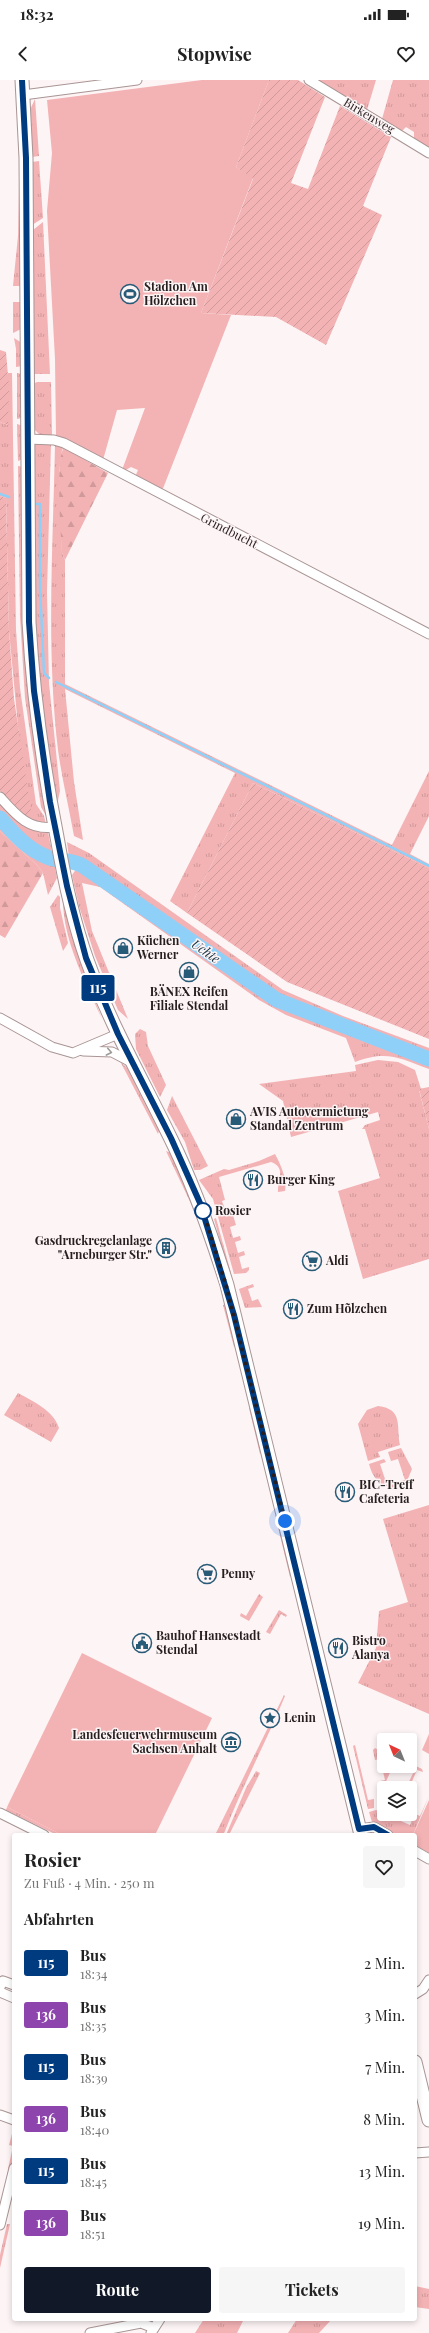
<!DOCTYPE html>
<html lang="de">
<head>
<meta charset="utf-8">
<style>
	:root { --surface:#fff; --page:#f6f6f6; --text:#222; --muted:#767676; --accent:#111827 }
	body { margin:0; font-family:"Playfair Display",serif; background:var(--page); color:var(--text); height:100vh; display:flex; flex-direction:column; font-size:15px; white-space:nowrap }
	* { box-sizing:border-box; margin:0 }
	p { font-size:13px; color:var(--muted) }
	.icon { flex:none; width:22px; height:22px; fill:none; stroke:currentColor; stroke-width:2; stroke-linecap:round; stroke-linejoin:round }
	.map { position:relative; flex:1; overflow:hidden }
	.drawer { position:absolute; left:12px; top:1753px; width:405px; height:488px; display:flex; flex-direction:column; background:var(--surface); border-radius:4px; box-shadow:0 2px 6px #0003 }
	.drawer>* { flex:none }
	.badge { padding:0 8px; border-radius:3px; font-size:14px; line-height:26px }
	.needle { width:26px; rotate:317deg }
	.buttons { position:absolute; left:377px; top:1653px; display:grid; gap:8px }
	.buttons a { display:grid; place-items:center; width:40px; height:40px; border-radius:4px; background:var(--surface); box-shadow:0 2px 6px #0003; font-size:20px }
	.you { position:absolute; width:20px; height:20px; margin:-10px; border:3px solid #fff; border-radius:50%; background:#1a73e8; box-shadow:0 0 0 6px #1a73e833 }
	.map>.badge { position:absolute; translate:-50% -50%; box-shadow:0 0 0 2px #fff }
	h2 { padding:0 12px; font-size:15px; line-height:36px }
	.round { display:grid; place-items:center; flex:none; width:42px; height:42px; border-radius:4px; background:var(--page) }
	.overview { display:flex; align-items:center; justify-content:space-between; height:68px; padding:0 12px }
	h1 { font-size:19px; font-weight:700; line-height:30px }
	.primary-button { display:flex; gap:8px; margin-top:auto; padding:8px 12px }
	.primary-button a { flex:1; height:46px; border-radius:4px; background:var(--accent); color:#fff; font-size:16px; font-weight:700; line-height:46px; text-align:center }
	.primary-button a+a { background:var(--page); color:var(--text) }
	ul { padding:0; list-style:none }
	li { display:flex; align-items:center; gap:12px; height:52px; padding:0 12px }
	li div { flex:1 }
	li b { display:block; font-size:15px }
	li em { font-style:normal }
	li .badge { min-width:44px; font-weight:700; text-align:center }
	.status { display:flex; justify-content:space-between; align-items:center; height:28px; padding:0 20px; background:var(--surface); direction:ltr }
	.status svg { height:11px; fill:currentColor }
	header { display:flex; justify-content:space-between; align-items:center; height:52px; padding:0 12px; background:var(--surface); font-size:18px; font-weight:700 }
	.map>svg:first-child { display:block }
	.grass { fill:url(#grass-tufts) }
	.forest { fill:url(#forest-firs) }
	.garden { fill:url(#garden-furrows) }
	.pitch { fill:#f3b2b4 }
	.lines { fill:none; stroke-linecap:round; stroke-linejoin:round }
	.stream { stroke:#8fd0f8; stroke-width:2.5 }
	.river { stroke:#8fd0f8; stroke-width:15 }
	.minor-casing { stroke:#a99595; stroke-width:11 }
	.secondary-casing { stroke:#a99595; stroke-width:15 }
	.minor { stroke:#fff; stroke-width:9 }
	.secondary { stroke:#fff; stroke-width:13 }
	.oneway { stroke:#9e9a9a }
	.line-casing { stroke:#fff; stroke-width:9 }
	.line { stroke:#003b80; stroke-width:6 }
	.walk { stroke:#271f1f; stroke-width:4; stroke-dasharray:0 7.2 }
	.stop-dot { fill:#fff; stroke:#003b80; stroke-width:2 }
	.labels { text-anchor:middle; stroke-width:3; stroke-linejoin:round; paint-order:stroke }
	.street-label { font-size:12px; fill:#271f1f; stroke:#fdf4f5 }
	.poi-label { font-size:12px; font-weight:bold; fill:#271f1f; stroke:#fdf4f5; text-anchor:start }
	.stop-label { font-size:12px; font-weight:bold; fill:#271f1f; stroke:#fdf4f5; text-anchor:start }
	.water-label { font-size:13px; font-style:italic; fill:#143243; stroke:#fdf4f5 }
</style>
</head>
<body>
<div class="status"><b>18:32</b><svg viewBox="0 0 49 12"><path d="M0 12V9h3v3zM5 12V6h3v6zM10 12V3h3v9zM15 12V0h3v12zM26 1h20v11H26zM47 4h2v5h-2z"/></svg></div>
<header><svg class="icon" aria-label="back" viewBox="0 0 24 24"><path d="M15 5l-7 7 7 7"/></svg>Stopwise<svg class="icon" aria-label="heart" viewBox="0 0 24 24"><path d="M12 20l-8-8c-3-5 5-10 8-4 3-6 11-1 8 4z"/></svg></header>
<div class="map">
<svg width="429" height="2253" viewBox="0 0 429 2253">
	<defs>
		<pattern id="grass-tufts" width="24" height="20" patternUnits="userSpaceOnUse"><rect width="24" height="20" fill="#f3b2b4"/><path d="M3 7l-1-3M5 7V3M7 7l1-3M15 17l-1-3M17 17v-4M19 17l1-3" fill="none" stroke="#d0999a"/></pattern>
		<pattern id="forest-firs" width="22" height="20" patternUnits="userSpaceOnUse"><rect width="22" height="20" fill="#f3b2b4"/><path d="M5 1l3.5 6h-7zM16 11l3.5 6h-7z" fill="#d0999a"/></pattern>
		<pattern id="garden-furrows" width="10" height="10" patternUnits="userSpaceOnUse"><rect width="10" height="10" fill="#f3b2b4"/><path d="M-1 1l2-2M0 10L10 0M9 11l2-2" fill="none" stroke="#d0999a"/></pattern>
	</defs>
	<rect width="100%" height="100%" fill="#fdf4f5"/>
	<g class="grass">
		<path d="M 320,0 L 376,0 L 367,30 L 320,1 Z"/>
		<path d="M 393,0 L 429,0 L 429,68 L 414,58 L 414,52 L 406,47 L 402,51 L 382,39 Z"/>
		<path d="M 35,19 L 39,76 L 32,77 L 30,30 Z"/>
		<path d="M 39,81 L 43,138 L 32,145 L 32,82 Z"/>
		<path d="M 18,106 L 20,206 L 13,206 L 18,156 Z"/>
		<path d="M 43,142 L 50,294 L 34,294 L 33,150 Z"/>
		<path d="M 13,222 L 21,222 L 21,249 L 13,253 Z"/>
		<path d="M 14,258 L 22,263 L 22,286 L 16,287 L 16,269 Z"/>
		<path d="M 8,293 L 12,293 L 16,550 L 20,608 L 36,724 L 44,736 L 46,744 L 27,741 L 9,551 L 6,418 L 0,416 L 0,342 L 8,345 Z"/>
		<path d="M 17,293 L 22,294 L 22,338 L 17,339 Z"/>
		<path d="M 37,302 L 51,302 L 52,356 L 40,355 L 33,348 L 33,304 Z"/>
		<path d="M 17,344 L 23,346 L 23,379 L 18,381 Z"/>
		<path d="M 51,363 L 47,512 L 49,603 L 59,701 L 60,711 L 56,730 L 34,566 L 34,366 L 36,364 Z"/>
		<path d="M 55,365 L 64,368 L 62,370 L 59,393 L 62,473 L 65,480 L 65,604 L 392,765 L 429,691 L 429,736 L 410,774 L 429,784 L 429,788 L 253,703 L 187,833 L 170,821 L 235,693 L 65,609 L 74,702 L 83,760 L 74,756 C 69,728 62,699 58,670 C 46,569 53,466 55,365 Z"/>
		<path d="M 18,386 L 23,387 L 49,741 L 41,727 L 25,618 L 20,537 Z"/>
		<path d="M 0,722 L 25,746 L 48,752 L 57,798 L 48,815 L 43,793 L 37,785 L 0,751 Z"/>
		<path d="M 67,762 L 89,773 L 283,910 L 343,936 L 429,968 L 429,989 C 399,978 387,970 355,982 L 346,958 L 286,935 L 259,920 L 100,807 L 82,803 L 92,851 L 128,939 L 118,930 L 95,876 L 79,826 L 72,795 L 77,788 L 70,785 Z"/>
		<path d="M 58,815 L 60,817 L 60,828 L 68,863 L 63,871 L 50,827 Z"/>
		<path d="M 63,820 L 82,887 L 102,939 C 86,903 63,861 63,820 Z"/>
		<path d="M 140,949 L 146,952 L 148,966 L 166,1005 L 160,1017 L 136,969 L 135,954 Z"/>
		<path d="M 378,980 L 398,982 L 415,990 L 421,1009 L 419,1010 L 429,1049 L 429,1179 L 363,1199 L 338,1111 L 380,1098 L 365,1049 L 362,1049 L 365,1045 L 380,1040 L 378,1032 L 291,1057 L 283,1021 L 259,1004 L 356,991 L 355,985 Z"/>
		<path d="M 120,981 L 127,988 L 159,1051 L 158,1054 Z"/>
		<path d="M 172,1016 L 208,1086 L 200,1090 L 194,1090 L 185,1062 L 167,1030 Z"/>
		<path d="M 166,1071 L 171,1073 L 188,1112 L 193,1128 Z"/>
		<path d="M 275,1074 C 281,1085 287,1099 285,1111 L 278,1112 C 277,1100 287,1088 271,1082 L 219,1097 L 225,1120 L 222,1121 L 227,1136 L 233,1135 L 236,1145 L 230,1147 L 233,1158 L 240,1156 L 241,1160 L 235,1162 L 238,1173 L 244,1171 L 245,1175 L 239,1177 L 242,1189 L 249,1187 L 249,1190 L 246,1193 L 234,1194 L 213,1119 L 199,1100 L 224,1089 L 229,1090 L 259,1081 Z"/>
		<path d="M 216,1138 L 231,1193 L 228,1190 L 214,1139 Z"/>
		<path d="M 253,1204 L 254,1207 L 248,1209 L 252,1221 L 258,1219 L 262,1227 L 245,1228 L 239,1209 Z"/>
		<path d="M 226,1224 L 237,1265 L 234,1267 L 223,1225 Z"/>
		<path d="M 18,1313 C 34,1322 53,1330 59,1348 L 51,1362 L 4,1335 Z"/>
		<path d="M 378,1326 C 404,1329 396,1347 400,1365 L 378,1372 L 380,1377 L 368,1381 L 358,1344 L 367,1330 Z"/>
		<path d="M 249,1328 L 252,1328 L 262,1372 L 260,1374 Z"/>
		<path d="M 401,1368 L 412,1389 L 407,1401 L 399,1407 L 398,1402 L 405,1400 L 398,1379 L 391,1381 L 388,1372 Z"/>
		<path d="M 384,1379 L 386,1382 L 380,1384 L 387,1405 L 394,1404 L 395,1408 C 379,1406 373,1398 369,1384 Z"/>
		<path d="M 429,1425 L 429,1634 L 358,1603 L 376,1568 L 379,1531 L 408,1522 L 383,1439 Z"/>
		<path d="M 277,1443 L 280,1444 L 292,1494 L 290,1497 Z"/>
		<path d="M 259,1514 L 263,1517 L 249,1541 L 240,1536 L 241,1533 L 246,1536 Z"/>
		<path d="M 279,1530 L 287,1535 L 286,1537 L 281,1534 L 270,1554 L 266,1552 Z"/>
		<path d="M 284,1615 L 285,1616 C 266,1662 243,1705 225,1751 L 223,1755 L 216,1753 L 218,1749 Z"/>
		<path d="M 429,1654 L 429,1674 L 422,1670 Z"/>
		<path d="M 355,1665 L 368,1720 L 374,1719 L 374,1728 L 368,1729 L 353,1666 Z"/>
		<path d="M 375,1668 L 380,1671 L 378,1676 L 384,1679 L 384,1686 L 393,1686 L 384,1706 L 388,1708 L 384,1708 L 384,1710 L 380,1701 L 385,1700 L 380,1679 L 375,1680 L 373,1670 Z"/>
		<path d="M 412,1684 L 422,1689 L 423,1692 L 417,1690 L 409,1708 L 406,1708 L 415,1689 L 410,1686 Z"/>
		<path d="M 256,1691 L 260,1693 L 229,1755 L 226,1755 L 246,1708 Z"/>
		<path d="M 429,1716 L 413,1755 L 396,1755 L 372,1742 L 369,1732 L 376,1730 L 410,1745 L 415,1734 L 420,1736 Z"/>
		<path d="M 7,1727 L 62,1755 L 57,1755 L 6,1730 Z"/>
		<path d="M 13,2050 L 12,2063 L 14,2065 L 14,2079 L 10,2088 L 8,2089 L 13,2066 L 9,2065 Z"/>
		<path d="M 7,2144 L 10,2144 L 0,2188 L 0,2175 Z"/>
		<path d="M 415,2206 L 429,2209 L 429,2229 L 415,2227 Z"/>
		<path d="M 204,2239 L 244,2239 L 237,2253 L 195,2253 Z"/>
		<path d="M 297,2239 L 332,2239 L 319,2253 L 288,2253 Z"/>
	</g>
	<g class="forest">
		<path d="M 64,368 L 108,393 L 65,480 L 62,473 C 61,457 55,377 64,368 Z"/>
		<path d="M 0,751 L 37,785 L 43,793 L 5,858 L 0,855 Z"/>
	</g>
	<g class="garden">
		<path d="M 269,0 L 298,0 L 325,17 L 291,103 L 308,109 L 340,26 L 391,57 L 363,126 L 382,135 L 326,265 L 276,237 L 201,233 L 253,99 L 236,87 Z"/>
		<path d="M 0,270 L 6,272 L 9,307 L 8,345 L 0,342 Z"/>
		<path d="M 0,416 L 6,418 L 9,551 L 14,619 L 32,737 L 26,737 L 0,711 Z"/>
		<path d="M 253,703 L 429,788 L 429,959 L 287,902 L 187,833 Z"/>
		<path d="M 429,1007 L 429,1049 L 419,1009 Z"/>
	</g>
	<g class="pitch">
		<path d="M 202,0 L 269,0 L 236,87 L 253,98 L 201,233 L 231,235 L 162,411 L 135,397 L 138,390 L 131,387 L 124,391 L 122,390 L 145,328 L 117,330 L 103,380 L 56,356 L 55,279 L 47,131 L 52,73 L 47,20 Z"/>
		<path d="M 82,1573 L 212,1638 L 155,1755 L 62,1755 L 7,1727 Z"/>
		<path d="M 429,1720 L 429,1773 L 415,1765 L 415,1755 L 413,1755 Z"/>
	</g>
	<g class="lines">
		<g class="stream">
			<path d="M 0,414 L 9,417"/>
			<path d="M 37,424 L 40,424 L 40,508 L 44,593 L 49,598"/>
			<path d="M 56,602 L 429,786"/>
		</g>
		<path class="river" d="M 0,738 C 14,754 27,769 47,777 C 59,782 71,779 83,786 L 277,920 L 429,979"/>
		<defs>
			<g id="minor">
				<path d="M 309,0 L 429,73"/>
				<path d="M 23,15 L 137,0"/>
				<path d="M 27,359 L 54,360 L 64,363 L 429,554"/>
				<path d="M 0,717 C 16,735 29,751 55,747"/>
				<path d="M 0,938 L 52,967 L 73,973 L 118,954"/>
				<path d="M 83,971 L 112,972 L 131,982"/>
				<path d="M 0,1733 L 44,1755"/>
				<path d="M 359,1749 L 374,1747 L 388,1755"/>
				<path d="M 415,1771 L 429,1779"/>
				<path d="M 0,1907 L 3,1901 L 14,1905"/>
				<path d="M 0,1912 L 14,1918"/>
				<path d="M 415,1914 L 423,1909 L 429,1900"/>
				<path d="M 0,2035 L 14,2040"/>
				<path d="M 415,2073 L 429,2072"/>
				<path d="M 0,2145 L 14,2088"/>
				<path d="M 90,2253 L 141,2243 L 154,2248"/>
				<path d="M 151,2253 L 160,2239"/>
			</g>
			<g id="secondary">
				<path d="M 22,0 L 26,78 L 29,542 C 33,615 43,686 57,757 C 64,798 73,841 87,880 C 109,942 142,999 170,1057 C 194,1105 211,1154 227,1205 L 361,1755"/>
				<path d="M 415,1982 L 429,2040"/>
			</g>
		</defs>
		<use href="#minor" class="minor-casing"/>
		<use href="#secondary" class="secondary-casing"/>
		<use href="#minor" class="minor"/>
		<use href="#secondary" class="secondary"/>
	</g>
	<defs><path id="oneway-chevron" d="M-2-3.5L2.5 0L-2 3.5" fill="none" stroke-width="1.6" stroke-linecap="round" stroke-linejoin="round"/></defs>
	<use class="oneway" href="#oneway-chevron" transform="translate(109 972) rotate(11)"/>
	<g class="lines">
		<defs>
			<path id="line" d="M 22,0 L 26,78 L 29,542 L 34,611 L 50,722 L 67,806 L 86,878 L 118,954 L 171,1058 L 200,1123 L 234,1235 L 359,1749 L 374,1747 L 388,1755"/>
		</defs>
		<use href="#line" class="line-casing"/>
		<use href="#line" class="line"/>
		<path class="walk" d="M 203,1131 L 226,1205 L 285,1441"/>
	</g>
	<defs>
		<symbol id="stadium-ring" viewBox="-11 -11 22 22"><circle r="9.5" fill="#fdf4f5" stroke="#285b78" stroke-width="1.5"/><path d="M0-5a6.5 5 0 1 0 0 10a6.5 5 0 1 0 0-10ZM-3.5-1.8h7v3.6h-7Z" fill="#285b78"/></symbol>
		<symbol id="shop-ring" viewBox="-11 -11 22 22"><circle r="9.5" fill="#fdf4f5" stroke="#285b78" stroke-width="1.5"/><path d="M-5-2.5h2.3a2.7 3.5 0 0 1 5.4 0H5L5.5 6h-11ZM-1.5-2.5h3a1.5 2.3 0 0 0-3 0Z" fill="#285b78"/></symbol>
		<symbol id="restaurant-ring" viewBox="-11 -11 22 22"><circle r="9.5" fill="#fdf4f5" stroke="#285b78" stroke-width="1.5"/><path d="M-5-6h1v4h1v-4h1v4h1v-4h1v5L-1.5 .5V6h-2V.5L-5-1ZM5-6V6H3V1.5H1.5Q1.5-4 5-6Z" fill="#285b78"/></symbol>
		<symbol id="building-ring" viewBox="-11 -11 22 22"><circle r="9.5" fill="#fdf4f5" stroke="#285b78" stroke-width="1.5"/><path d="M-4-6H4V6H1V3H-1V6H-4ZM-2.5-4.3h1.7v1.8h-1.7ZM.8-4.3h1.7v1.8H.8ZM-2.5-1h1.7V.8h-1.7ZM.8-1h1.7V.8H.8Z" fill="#285b78"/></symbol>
		<symbol id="supermarket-ring" viewBox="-11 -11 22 22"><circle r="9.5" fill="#fdf4f5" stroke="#285b78" stroke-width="1.5"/><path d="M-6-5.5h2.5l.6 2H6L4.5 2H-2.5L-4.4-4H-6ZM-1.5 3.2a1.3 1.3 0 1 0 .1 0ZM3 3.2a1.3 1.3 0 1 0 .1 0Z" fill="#285b78"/></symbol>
		<symbol id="civic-ring" viewBox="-11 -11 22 22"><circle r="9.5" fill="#fdf4f5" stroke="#285b78" stroke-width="1.5"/><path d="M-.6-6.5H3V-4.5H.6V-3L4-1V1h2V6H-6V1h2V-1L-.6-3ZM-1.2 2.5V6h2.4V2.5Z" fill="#285b78"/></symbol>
		<symbol id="sight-ring" viewBox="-11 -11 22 22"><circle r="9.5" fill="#fdf4f5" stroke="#285b78" stroke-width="1.5"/><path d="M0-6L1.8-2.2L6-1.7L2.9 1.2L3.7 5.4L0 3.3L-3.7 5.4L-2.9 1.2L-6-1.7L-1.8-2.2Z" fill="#285b78"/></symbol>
		<symbol id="museum-ring" viewBox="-11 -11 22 22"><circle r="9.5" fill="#fdf4f5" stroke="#285b78" stroke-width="1.5"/><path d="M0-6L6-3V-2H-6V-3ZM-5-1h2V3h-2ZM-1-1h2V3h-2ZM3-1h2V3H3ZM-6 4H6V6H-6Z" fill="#285b78"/></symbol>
	</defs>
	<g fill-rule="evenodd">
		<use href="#stadium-ring" x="119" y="203" width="22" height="22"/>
		<use href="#shop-ring" x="112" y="857" width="22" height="22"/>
		<use href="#shop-ring" x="178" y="881" width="22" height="22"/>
		<use href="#shop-ring" x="225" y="1028" width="22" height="22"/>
		<use href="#restaurant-ring" x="242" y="1089" width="22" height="22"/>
		<use href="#building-ring" x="155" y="1157" width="22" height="22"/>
		<use href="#supermarket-ring" x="301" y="1170" width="22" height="22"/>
		<use href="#restaurant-ring" x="282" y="1218" width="22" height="22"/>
		<use href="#restaurant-ring" x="334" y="1401" width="22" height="22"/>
		<use href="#supermarket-ring" x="196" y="1483" width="22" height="22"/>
		<use href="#civic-ring" x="131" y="1552" width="22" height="22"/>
		<use href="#restaurant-ring" x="327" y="1557" width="22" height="22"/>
		<use href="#sight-ring" x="259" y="1627" width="22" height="22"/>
		<use href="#museum-ring" x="220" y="1651" width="22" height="22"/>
	</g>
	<circle class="stop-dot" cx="203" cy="1131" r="8"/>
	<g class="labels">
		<g class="street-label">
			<text transform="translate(369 36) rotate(31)" y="4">Birkenweg</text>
			<text transform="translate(229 451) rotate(27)" y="4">Grindbucht</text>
		</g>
		<g class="poi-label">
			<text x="144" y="211">Stadion Am<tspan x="144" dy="14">Hölzchen</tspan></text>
			<text x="137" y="865">Küchen<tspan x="137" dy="14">Werner</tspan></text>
			<text x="189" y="916" text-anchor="middle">BÄNEX Reifen<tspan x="189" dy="14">Filiale Stendal</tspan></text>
			<text x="250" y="1036">AVIS Autovermietung<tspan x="250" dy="14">Standal Zentrum</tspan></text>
			<text x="267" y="1104">Burger King</text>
			<text x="152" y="1165" text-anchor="end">Gasdruckregelanlage<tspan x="152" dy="14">"Arneburger Str."</tspan></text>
			<text x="326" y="1185">Aldi</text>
			<text x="307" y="1233">Zum Hõlzchen</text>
			<text x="359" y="1409">BIC-Treff<tspan x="359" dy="14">Cafeteria</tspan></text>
			<text x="221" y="1498">Penny</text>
			<text x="156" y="1560">Bauhof Hansestadt<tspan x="156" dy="14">Stendal</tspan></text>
			<text x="352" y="1565">Bistro<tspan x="352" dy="14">Alanya</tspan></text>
			<text x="284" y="1642">Lenin</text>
			<text x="217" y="1659" text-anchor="end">Landesfeuerwehrmuseum<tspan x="217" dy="14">Sachsen Anhalt</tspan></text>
		</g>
		<g class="stop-label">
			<text x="215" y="1135">Rosier</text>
		</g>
		<g class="water-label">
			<text transform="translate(206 871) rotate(35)" y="5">Uchte</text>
		</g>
	</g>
</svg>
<div class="buttons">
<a><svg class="needle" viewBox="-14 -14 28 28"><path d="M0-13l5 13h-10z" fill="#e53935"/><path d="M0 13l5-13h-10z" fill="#767676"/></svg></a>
<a><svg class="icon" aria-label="layers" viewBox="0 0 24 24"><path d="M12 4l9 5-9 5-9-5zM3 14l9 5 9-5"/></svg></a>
</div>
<div class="you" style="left:285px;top:1441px"></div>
<b class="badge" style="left:98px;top:908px;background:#003b80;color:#fff">115</b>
<section class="drawer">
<div class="overview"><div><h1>Rosier</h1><p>Zu Fuß · 4 Min. · 250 m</p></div><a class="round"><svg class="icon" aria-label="heart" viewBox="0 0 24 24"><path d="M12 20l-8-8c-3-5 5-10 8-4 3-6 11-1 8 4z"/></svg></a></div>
<h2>Abfahrten</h2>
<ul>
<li><span class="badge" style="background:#003b80;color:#fff">115</span><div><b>Bus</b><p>18:34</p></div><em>2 Min.</em></li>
<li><span class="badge" style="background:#8e44ad;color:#fff">136</span><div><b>Bus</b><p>18:35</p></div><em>3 Min.</em></li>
<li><span class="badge" style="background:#003b80;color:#fff">115</span><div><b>Bus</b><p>18:39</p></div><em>7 Min.</em></li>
<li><span class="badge" style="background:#8e44ad;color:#fff">136</span><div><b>Bus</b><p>18:40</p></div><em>8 Min.</em></li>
<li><span class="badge" style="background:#003b80;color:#fff">115</span><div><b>Bus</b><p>18:45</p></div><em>13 Min.</em></li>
<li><span class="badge" style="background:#8e44ad;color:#fff">136</span><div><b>Bus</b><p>18:51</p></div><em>19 Min.</em></li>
</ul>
<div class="primary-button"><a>Route</a><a>Tickets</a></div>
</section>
</div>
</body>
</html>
